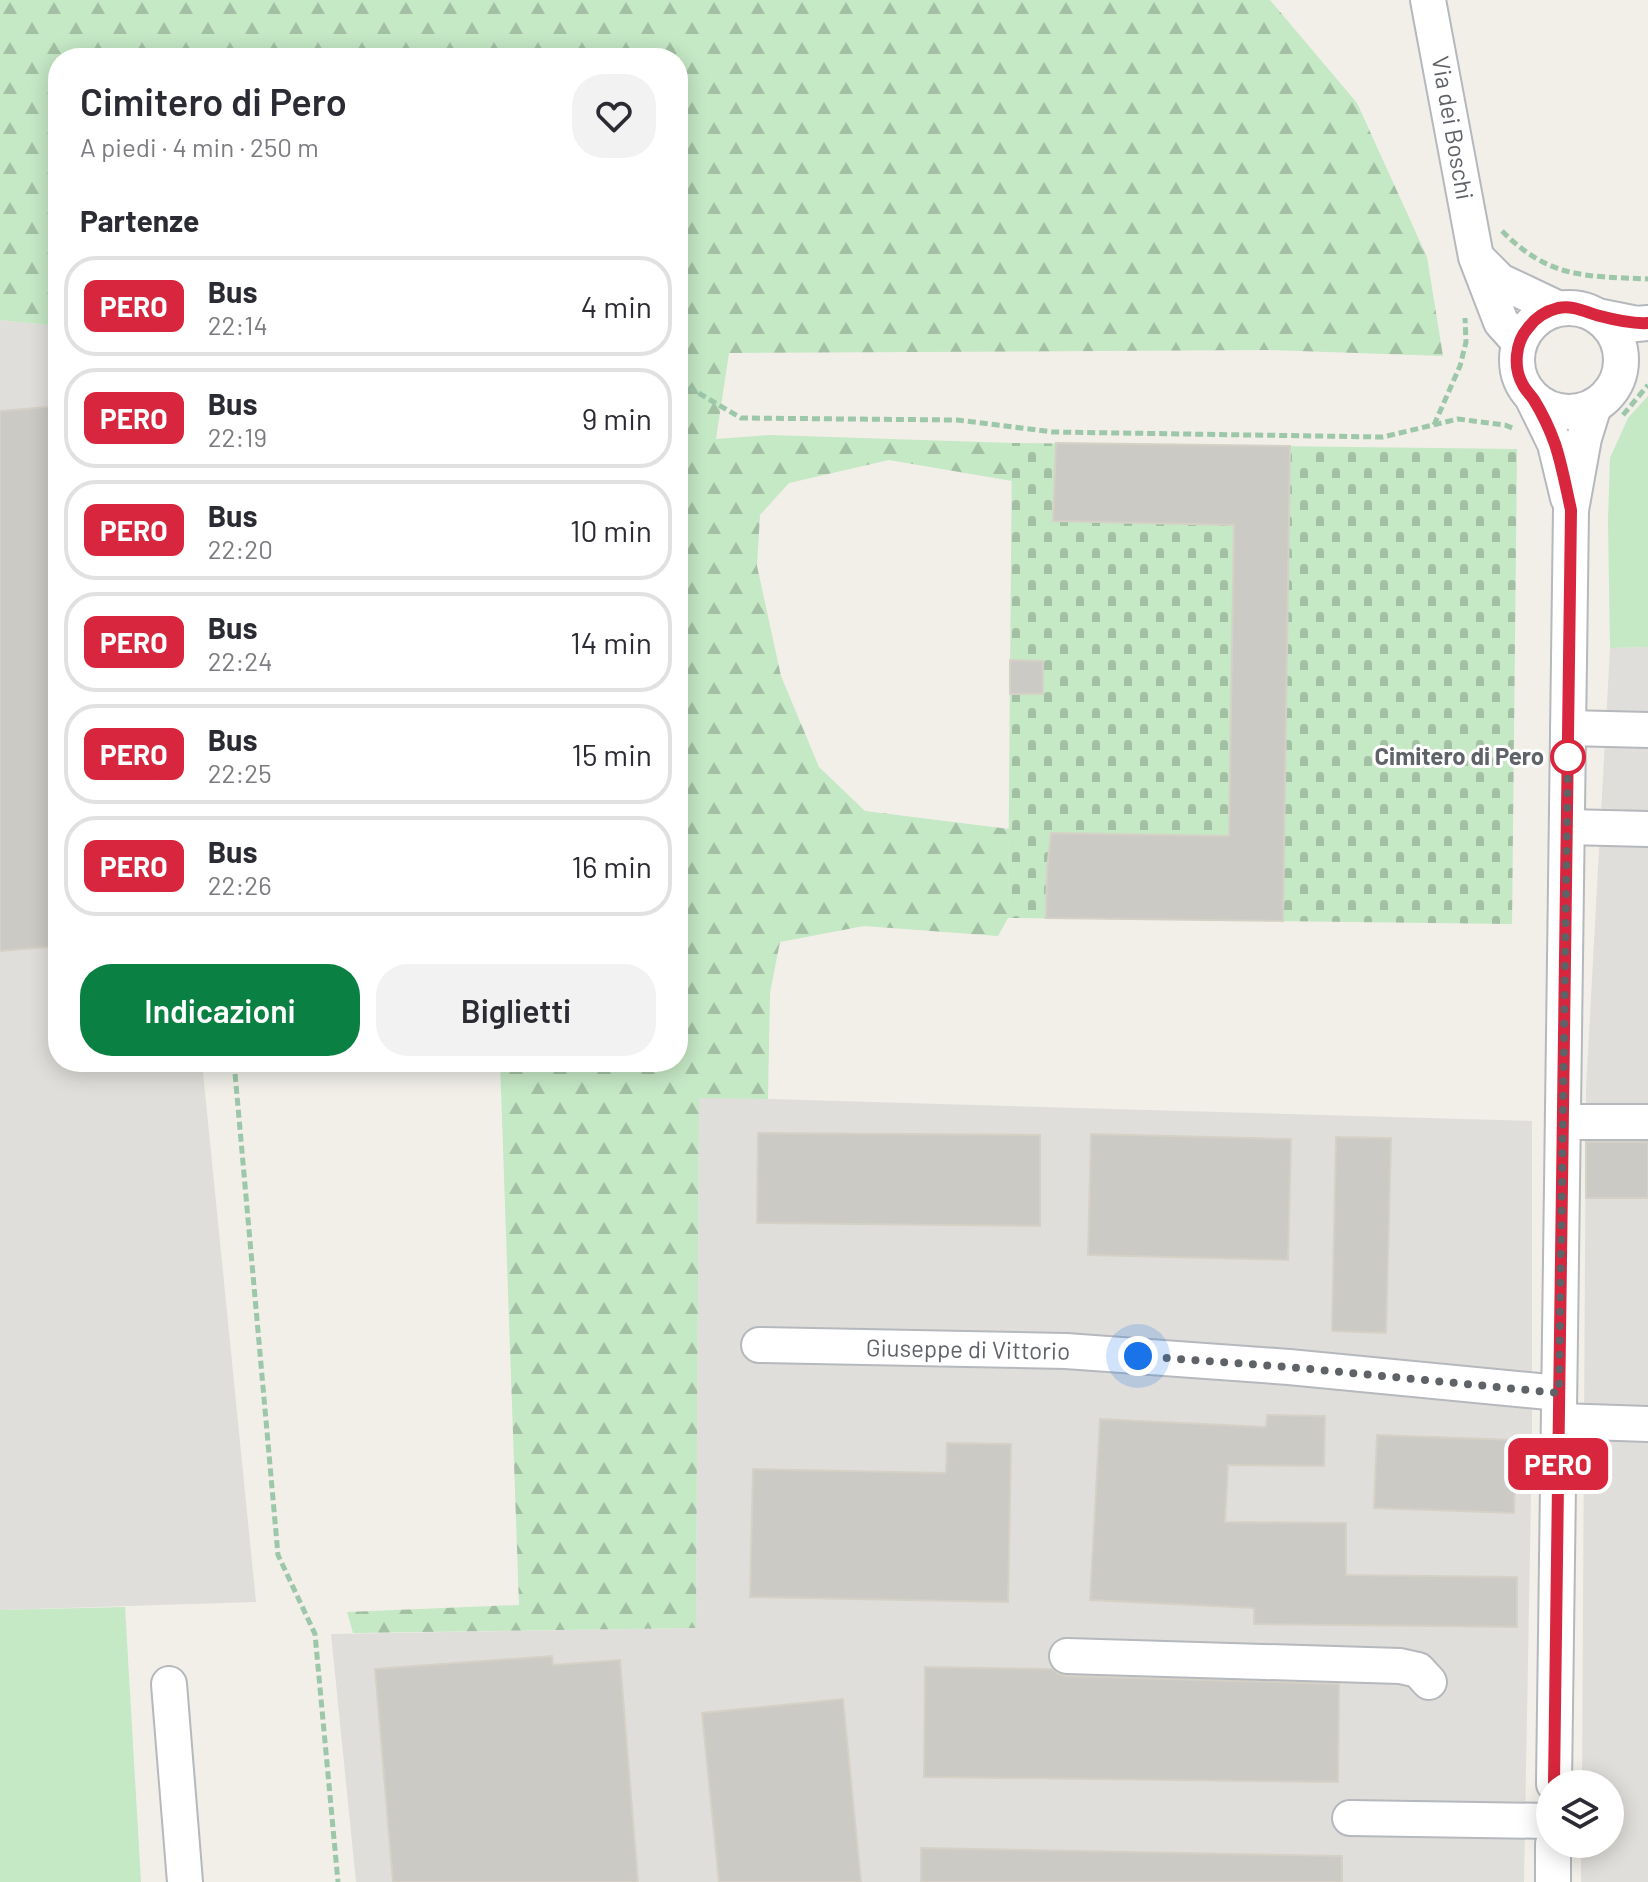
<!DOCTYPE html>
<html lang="it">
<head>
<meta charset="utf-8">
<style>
	:root { --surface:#fff; --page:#f2f2f3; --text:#2b2b33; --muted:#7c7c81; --line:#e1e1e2; --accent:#0b8043 }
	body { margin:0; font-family:Barlow,sans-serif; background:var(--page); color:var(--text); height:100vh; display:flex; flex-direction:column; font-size:30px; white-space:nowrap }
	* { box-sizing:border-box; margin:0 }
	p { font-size:26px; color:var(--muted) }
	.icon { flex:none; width:44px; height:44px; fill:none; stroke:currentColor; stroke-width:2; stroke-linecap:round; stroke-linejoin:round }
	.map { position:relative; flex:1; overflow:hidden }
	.side { position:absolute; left:48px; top:48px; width:640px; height:1024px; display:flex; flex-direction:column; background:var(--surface); border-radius:32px; box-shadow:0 4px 20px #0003 }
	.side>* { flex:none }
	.badge { padding:0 16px; border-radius:12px; font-size:28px; line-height:52px }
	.buttons { position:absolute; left:1536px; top:1770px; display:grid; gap:16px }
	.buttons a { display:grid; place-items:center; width:88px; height:88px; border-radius:50%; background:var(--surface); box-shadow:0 4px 20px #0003; font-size:40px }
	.you { position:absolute; width:40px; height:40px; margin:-20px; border:6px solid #fff; border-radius:50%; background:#1a73e8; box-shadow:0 0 0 12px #1a73e833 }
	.map>.badge { position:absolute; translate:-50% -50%; box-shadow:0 0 0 4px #fff }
	h2 { padding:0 32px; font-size:30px; line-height:72px }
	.round { display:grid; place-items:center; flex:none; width:84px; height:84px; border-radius:32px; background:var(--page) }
	.head { display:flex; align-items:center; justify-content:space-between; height:136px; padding:0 32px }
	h1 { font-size:38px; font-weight:600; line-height:60px }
	.action { display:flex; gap:16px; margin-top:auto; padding:16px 32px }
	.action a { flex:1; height:92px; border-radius:32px; background:var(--accent); color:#fff; font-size:32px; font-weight:600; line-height:92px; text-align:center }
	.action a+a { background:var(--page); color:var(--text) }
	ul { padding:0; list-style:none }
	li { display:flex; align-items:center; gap:24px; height:100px; margin:0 16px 12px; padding:0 16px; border:4px solid var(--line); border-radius:32px }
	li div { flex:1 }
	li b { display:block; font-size:30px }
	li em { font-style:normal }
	li .badge { min-width:88px; font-weight:700; text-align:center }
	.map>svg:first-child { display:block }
	.industrial { fill:#e0deda }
	.green { fill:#c5e8c5 }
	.forest { fill:url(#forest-firs) }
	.cemetery { fill:url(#cemetery-stones) }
	.building { fill:#cccac5; stroke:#d6d1c6; stroke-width:2 }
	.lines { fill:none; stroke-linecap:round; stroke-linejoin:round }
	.minor-casing { stroke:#b5b8bc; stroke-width:38 }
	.path { stroke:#9cc7a9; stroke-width:5; stroke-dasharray:8 4; stroke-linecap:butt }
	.minor { stroke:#fff; stroke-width:34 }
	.line-casing { stroke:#fff; stroke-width:18 }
	.line { stroke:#d7263d; stroke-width:12 }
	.walk { stroke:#5f6368; stroke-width:8; stroke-dasharray:0 14.4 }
	.stop-dot { fill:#fff; stroke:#d7263d; stroke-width:4 }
	.labels { text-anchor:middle; stroke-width:6; stroke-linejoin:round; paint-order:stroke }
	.street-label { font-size:24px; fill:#5f6368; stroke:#fff }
	.stop-label { font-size:24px; font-weight:bold; fill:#5f6368; stroke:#fff; text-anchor:end }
</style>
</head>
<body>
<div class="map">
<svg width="1648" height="1882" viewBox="0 0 1648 1882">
	<defs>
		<pattern id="forest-firs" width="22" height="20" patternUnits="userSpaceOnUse" patternTransform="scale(2)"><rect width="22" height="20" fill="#c5e8c5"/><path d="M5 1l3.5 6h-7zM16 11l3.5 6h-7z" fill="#a3c0a4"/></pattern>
		<pattern id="cemetery-stones" width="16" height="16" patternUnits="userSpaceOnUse" patternTransform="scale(2)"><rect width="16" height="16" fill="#c5e8c5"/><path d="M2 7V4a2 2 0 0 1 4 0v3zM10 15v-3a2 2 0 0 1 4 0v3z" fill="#a3c0a4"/></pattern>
	</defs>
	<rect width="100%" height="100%" fill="#f1efe8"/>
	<g class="industrial">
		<path d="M 0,320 L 58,326 L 58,1062 L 202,1062 L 256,1602 L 0,1610 Z"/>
		<path d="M 1648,647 L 1648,1882 L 1581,1882 L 1581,1844 L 1610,1844 L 1610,1784 L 1582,1784 L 1586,1089 L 1610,648 Z"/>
		<path d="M 699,1097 L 1532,1121 L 1532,1441 L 1524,1882 L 356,1882 L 331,1634 L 696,1628 Z"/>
	</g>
	<g class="green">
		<path d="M 1648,396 L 1648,647 L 1610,648 L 1608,521 L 1610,458 L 1628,418 Z"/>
		<path d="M 125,1607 L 141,1882 L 0,1882 L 0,1610 Z"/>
	</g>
	<path class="forest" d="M 0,0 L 1270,0 L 1357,103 L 1427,257 L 1443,356 L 1267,350 L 729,353 L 716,439 L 770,435 L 1012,443 L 1012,481 L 889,460 L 789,483 L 760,515 L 757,566 L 781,676 L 819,767 L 865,811 L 1009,829 L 1008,918 L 998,936 L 864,926 L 780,942 L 770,993 L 768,1099 L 699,1098 L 696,1628 L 353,1633 L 347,1612 L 519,1605 L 500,1062 L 678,1062 L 678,58 L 58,58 L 58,326 L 0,320 Z"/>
	<path class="cemetery" d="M 1012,443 L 1517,449 L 1512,924 L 1008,918 Z"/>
	<g class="building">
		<path d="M 58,406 L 58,946 L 0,951 L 0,411 Z"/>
		<path d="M 1056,443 L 1290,446 L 1283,921 L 1046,918 L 1047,870 L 1051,833 L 1229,836 L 1234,525 L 1053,521 Z"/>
		<path d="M 1010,660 L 1043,661 L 1043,694 L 1010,694 Z"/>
		<path d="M 758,1133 L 1040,1135 L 1040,1226 L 757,1223 Z"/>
		<path d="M 1091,1134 L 1291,1139 L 1288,1260 L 1088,1255 Z"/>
		<path d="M 1336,1137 L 1391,1138 L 1386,1333 L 1332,1331 Z"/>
		<rect x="1586" y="1142" width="62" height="56"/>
		<path d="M 1267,1415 L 1325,1416 L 1324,1466 L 1228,1465 L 1225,1522 L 1346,1523 L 1346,1575 L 1517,1577 L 1517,1627 L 1254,1624 L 1254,1608 L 1090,1600 L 1100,1419 L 1266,1427 Z"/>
		<path d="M 1377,1435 L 1516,1440 L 1514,1513 L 1374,1508 Z"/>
		<path d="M 947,1443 L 1011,1444 L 1008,1602 L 750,1597 L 753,1469 L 946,1473 Z"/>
		<path d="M 552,1656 L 553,1665 L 620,1660 L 638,1882 L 393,1882 L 375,1669 Z"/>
		<path d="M 925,1667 L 1052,1669 L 1057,1673 L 1066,1676 L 1339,1684 L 1338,1782 L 924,1777 Z"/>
		<path d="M 843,1699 L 861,1882 L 719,1882 L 702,1713 Z"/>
		<path d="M 921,1848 L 1342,1856 L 1342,1882 L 921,1882 Z"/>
	</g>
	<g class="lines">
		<defs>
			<g id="minor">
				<path d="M 1428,0 L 1476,257 L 1501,322 L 1519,342"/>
				<path d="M 1477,258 L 1500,281 L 1557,308"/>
				<circle cx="1569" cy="360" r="52"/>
				<path d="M 1597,316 L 1637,324 L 1648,323"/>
				<path d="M 1533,399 L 1555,444 L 1568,498"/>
				<path d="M 1568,728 L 1648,730"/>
				<path d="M 1567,827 L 1648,829"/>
				<path d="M 1563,1122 L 1648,1122"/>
				<path d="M 759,1345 L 1066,1351 L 1289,1367 L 1559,1393"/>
				<path d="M 1559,1421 L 1648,1424"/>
				<path d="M 1067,1656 L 1400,1666 L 1418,1670 L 1429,1682"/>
				<path d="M 169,1684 L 185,1882"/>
				<path d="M 1554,1784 L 1571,510 L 1584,438 L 1594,406"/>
				<path d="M 1350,1818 L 1550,1821"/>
				<path d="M 1553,1882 L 1553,1844"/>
			</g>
		</defs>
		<use href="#minor" class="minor-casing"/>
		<g class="path">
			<path d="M 1502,231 C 1550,279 1585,276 1648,279"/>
			<path d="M 678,381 L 741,418 L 957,420 L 1053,432 L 1383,437 L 1458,419 L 1505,425 L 1515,429"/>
			<path d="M 1623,415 L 1648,385"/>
			<path d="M 1434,425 L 1460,366 L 1466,342 L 1465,318"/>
			<path d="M 234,1062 L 278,1555 L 315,1634 L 338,1882"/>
		</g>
		<use href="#minor" class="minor"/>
	</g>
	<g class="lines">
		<defs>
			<path id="line" d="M 1554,1784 L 1571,510 C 1566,488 1562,465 1555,444 C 1550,430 1542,413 1534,400 C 1531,395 1526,391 1523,385 C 1513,368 1515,343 1528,328 C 1535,318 1546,311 1558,308 C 1574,305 1585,312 1600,316 C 1615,320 1632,324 1648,323"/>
		</defs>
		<use href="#line" class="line-casing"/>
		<use href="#line" class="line"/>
		<path class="walk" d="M 1138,1356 L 1289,1367 L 1559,1393 L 1568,753 L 1568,757"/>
	</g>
	<circle class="stop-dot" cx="1568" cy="757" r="16"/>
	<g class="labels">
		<g class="street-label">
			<text transform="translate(1452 128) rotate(80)" y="8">Via dei Boschi</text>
			<text transform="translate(968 1350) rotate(1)" y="8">Giuseppe di Vittorio</text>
		</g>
		<g class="stop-label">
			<text x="1544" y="765">Cimitero di Pero</text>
		</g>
	</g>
</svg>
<div class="buttons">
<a><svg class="icon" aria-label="layers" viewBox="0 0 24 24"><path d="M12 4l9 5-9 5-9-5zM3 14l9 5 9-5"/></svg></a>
</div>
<div class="you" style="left:1138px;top:1356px"></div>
<b class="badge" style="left:1558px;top:1464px;background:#d7263d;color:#fff">PERO</b>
<section class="side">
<div class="head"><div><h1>Cimitero di Pero</h1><p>A piedi · 4 min · 250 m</p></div><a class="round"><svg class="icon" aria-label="heart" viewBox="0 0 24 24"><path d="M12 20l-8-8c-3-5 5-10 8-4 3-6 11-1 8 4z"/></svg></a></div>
<h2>Partenze</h2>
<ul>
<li><span class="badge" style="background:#d7263d;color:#fff">PERO</span><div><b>Bus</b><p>22:14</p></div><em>4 min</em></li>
<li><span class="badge" style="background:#d7263d;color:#fff">PERO</span><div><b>Bus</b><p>22:19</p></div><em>9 min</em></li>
<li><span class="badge" style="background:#d7263d;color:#fff">PERO</span><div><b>Bus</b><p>22:20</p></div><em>10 min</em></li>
<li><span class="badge" style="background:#d7263d;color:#fff">PERO</span><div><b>Bus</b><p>22:24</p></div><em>14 min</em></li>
<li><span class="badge" style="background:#d7263d;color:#fff">PERO</span><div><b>Bus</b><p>22:25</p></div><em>15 min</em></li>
<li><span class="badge" style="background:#d7263d;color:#fff">PERO</span><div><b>Bus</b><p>22:26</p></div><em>16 min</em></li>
</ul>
<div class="action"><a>Indicazioni</a><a>Biglietti</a></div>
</section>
</div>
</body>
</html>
